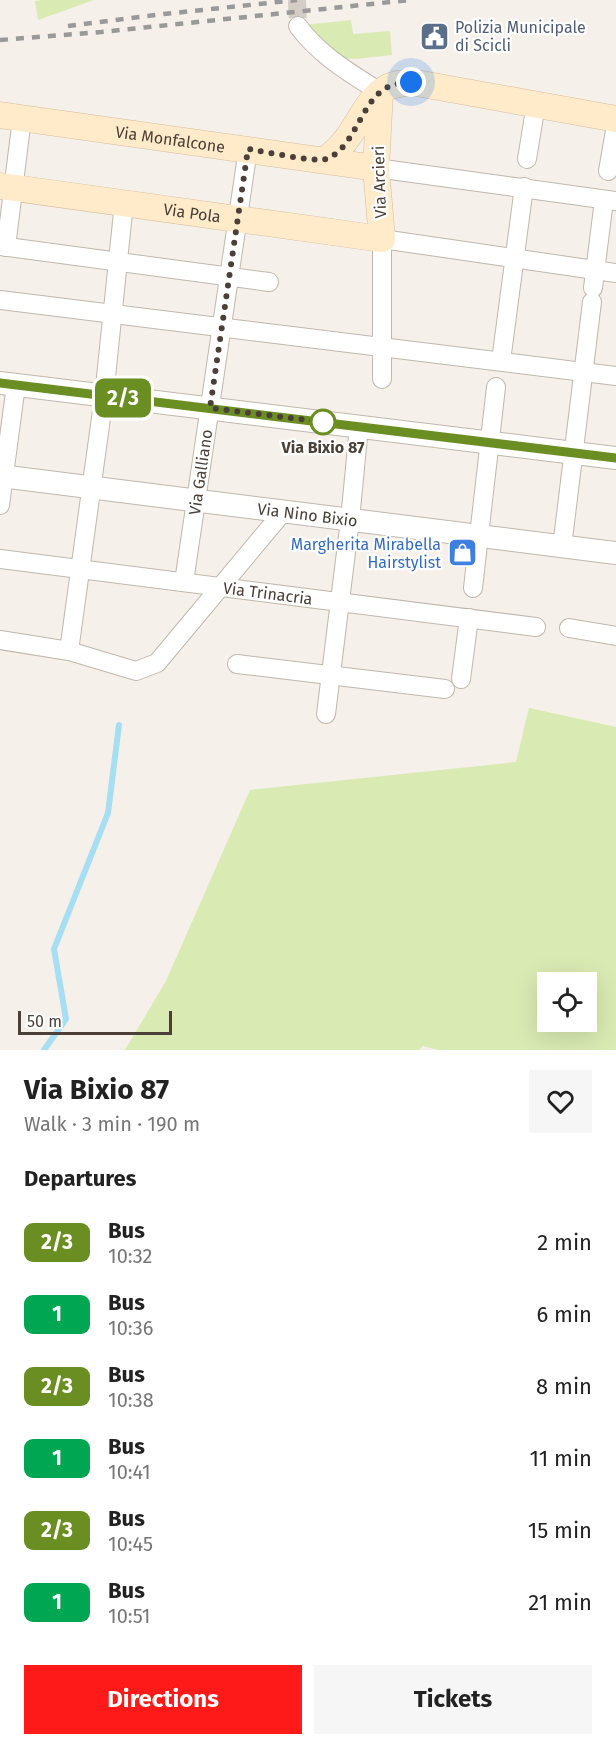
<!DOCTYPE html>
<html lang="en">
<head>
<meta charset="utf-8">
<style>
	:root { --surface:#fff; --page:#f6f6f6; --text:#222; --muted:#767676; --accent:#fd1a19 }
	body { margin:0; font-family:"Fira Sans",sans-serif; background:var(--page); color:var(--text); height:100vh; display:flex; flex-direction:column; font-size:22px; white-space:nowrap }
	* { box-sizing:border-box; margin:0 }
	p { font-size:20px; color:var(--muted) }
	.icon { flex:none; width:33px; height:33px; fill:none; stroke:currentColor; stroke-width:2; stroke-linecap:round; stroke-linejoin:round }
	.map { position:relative; height:1050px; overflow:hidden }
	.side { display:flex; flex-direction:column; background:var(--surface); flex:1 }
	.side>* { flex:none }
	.badge { padding:0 12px; border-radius:9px; font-size:21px; line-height:39px }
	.controls { position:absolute; left:537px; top:972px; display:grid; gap:12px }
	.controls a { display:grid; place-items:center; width:60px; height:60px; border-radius:0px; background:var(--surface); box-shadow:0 6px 24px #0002; font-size:30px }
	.scale { position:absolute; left:18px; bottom:15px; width:154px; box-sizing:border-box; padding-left:6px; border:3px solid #4a4038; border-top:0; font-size:16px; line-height:21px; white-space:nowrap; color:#4a4038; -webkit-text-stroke:4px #fff; paint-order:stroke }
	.you { position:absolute; width:30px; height:30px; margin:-15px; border:4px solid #fff; border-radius:50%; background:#1a73e8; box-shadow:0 0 0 9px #1a73e833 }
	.map>.badge { position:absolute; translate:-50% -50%; box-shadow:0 0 0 3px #fff }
	h2 { padding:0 24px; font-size:22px; line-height:54px }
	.round { display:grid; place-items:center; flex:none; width:63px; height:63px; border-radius:0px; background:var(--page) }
	.summary { display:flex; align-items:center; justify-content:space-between; height:102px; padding:0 24px }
	h1 { font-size:28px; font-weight:700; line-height:45px }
	.cta { display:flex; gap:12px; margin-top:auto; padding:12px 24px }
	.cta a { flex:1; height:69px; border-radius:0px; background:var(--accent); color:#fff; font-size:24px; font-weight:700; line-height:69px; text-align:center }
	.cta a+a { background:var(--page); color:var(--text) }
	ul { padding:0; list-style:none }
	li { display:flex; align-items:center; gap:18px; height:72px; padding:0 24px }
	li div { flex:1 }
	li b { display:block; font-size:22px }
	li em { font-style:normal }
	li .badge { min-width:66px; font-weight:700; text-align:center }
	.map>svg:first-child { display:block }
	.green { fill:#d9eab3; fill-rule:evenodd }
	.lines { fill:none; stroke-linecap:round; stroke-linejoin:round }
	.stream { stroke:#a6def2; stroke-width:6 }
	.minor-tunnel { stroke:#d3cdc6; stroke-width:18; stroke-dasharray:18 9; stroke-linecap:butt }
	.minor-casing { stroke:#c1b7ac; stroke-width:20 }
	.tertiary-casing { stroke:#c1b7ac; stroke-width:24 }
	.secondary-casing { stroke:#d6bd9a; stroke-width:27 }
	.minor { stroke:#fff; stroke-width:18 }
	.tertiary { stroke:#fff; stroke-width:22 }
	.secondary { stroke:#ffebca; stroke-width:26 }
	.rail { stroke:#999; stroke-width:4.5; stroke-dasharray:8 8; stroke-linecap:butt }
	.line-casing { stroke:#fff; stroke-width:14 }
	.line { stroke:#6b8e23; stroke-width:9 }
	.walk { stroke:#4a4038; stroke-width:6; stroke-dasharray:0 10.8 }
	.stop-dot { fill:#fff; stroke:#6b8e23; stroke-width:3 }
	.labels { text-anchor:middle; stroke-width:4.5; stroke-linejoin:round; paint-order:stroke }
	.service-label { font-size:16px; fill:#4e5e75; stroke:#fff; text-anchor:start }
	.street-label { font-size:16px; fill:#4a4038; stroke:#fff }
	.stop-label { font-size:16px; font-weight:bold; fill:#4a4038; stroke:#fff }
	.shop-label { font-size:16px; fill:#366cbe; stroke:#fff; text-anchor:end }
</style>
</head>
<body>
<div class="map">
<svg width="616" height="1050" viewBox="0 0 616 1050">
	<rect width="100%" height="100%" fill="#f5f0ea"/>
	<g class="green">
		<path d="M 42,0 L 94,0 L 38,20 L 35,1 Z"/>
		<path d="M 351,20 L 353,34 L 390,31 L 392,55 L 355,59 L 342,58 L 304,25 Z"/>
		<path d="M 529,708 L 616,727 L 616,1050 L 438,1050 L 423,1046 L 419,1050 L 125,1050 L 166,981 L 250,790 L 516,762 ZM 548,982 L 586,982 L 586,1022 L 548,1022 Z"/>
	</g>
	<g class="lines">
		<path class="stream" d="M 44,1050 L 66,1019 L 54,949 L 108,813 L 119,725"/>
		<path class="minor-tunnel" d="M 297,0 L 298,26"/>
		<defs>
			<g id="minor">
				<path d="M 298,26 C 319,55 350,73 380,92"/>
				<path d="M 527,159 L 536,104"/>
				<path d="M 376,168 L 616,201"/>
				<path d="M 608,171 L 616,125"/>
				<path d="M 0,246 L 269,282"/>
				<path d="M 6,247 L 22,118"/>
				<path d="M 593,288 L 604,200"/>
				<path d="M 0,300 C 205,325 411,351 616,376"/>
				<path d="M 501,361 L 524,187"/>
				<path d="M 382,379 L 382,239 L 616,273"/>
				<path d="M 0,505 L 16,385"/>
				<path d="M 562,547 L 592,302"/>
				<path id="s1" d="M 0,559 L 536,627"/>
				<path id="s2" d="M 184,582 L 248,149"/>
				<path d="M 473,588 L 496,387"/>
				<path d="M 569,628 L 616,636"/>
				<path d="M 0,640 L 69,651 L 136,671 L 157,663 L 283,512"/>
				<path d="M 69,651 L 104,396 L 124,203"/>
				<path d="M 237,664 L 445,689"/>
				<path d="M 461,679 L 469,618"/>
				<path d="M 326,714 L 350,520 L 359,426"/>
			</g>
			<g id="tertiary">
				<path d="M 0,383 L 616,458"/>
				<path id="s3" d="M 0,476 L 616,553"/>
			</g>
			<g id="secondary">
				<path id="s4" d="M 0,115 L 376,168"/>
				<path d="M 324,160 C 356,141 361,102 388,87 C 395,84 403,83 411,82 L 616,119"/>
				<path id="s5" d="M 0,186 L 382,239 L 376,168 L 380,92"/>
			</g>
		</defs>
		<use href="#minor" class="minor-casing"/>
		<use href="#tertiary" class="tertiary-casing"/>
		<use href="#secondary" class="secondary-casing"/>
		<use href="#minor" class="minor"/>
		<use href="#tertiary" class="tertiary"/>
		<use href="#secondary" class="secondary"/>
		<g class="rail">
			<path d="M 68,26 L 164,14 L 297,0"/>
			<path d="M 0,40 L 101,32 L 410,0"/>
		</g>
	</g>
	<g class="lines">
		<defs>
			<path id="line" d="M 0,383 L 616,458"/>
		</defs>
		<use href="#line" class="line-casing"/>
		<use href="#line" class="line"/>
		<path class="walk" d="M 323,422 L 210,408 L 248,149 C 262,151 317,163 326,159 C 356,148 360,101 388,87 C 395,83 404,83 411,82"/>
	</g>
	<defs>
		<symbol id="civic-square" viewBox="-11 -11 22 22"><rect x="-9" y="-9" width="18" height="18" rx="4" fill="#5c6f8a" stroke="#fff"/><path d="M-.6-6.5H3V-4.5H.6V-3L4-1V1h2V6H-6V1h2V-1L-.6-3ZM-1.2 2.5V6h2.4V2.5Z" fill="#fff"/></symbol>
		<symbol id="shop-square" viewBox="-11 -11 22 22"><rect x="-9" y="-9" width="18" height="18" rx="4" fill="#3f7fe0" stroke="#fff"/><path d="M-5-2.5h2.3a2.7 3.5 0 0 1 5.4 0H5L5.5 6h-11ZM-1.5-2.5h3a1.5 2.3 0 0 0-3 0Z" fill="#fff"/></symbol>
	</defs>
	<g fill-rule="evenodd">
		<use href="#civic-square" x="418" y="20" width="33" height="33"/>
		<use href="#shop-square" x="446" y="536" width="33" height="33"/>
	</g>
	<circle class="stop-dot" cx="323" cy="422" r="12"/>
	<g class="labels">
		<g class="service-label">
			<text x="455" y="33">Polizia Municipale<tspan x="455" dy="18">di Scicli</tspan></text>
		</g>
		<g class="street-label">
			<text dy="6" stroke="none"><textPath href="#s4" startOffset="172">Via Monfalcone</textPath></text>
			<text transform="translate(379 182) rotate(-92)" y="6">Via Arcieri</text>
			<text dy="6" stroke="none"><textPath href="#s5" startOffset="194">Via Pola</textPath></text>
			<text dy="6" stroke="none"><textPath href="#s2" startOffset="111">Via Galliano</textPath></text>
			<text dy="6" stroke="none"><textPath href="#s3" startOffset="310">Via Nino Bixio</textPath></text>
			<text dy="6" stroke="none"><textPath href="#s1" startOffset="270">Via Trinacria</textPath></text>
		</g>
		<g class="stop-label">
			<text x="323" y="453">Via Bixio 87</text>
		</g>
		<g class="shop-label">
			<text x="441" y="550">Margherita Mirabella<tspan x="441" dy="18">Hairstylist</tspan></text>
		</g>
	</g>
</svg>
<div class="controls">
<a><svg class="icon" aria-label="locate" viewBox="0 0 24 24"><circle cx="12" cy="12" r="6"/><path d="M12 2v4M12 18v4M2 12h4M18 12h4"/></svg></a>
</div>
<div class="scale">50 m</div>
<div class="you" style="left:411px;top:82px"></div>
<b class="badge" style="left:123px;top:398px;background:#6b8e23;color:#fff">2/3</b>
</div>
<section class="side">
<div class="summary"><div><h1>Via Bixio 87</h1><p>Walk · 3 min · 190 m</p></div><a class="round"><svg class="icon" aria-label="heart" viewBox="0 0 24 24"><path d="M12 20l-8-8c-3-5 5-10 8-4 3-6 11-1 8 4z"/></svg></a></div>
<h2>Departures</h2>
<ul>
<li><span class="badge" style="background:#6b8e23;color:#fff">2/3</span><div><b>Bus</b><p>10:32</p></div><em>2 min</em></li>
<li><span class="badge" style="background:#00a651;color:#fff">1</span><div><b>Bus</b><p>10:36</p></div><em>6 min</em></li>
<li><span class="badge" style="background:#6b8e23;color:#fff">2/3</span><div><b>Bus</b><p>10:38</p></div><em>8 min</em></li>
<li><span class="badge" style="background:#00a651;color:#fff">1</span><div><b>Bus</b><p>10:41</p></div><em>11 min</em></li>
<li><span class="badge" style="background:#6b8e23;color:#fff">2/3</span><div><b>Bus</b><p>10:45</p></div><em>15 min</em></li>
<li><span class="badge" style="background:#00a651;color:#fff">1</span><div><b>Bus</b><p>10:51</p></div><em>21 min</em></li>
</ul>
<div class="cta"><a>Directions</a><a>Tickets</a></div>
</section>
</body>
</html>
